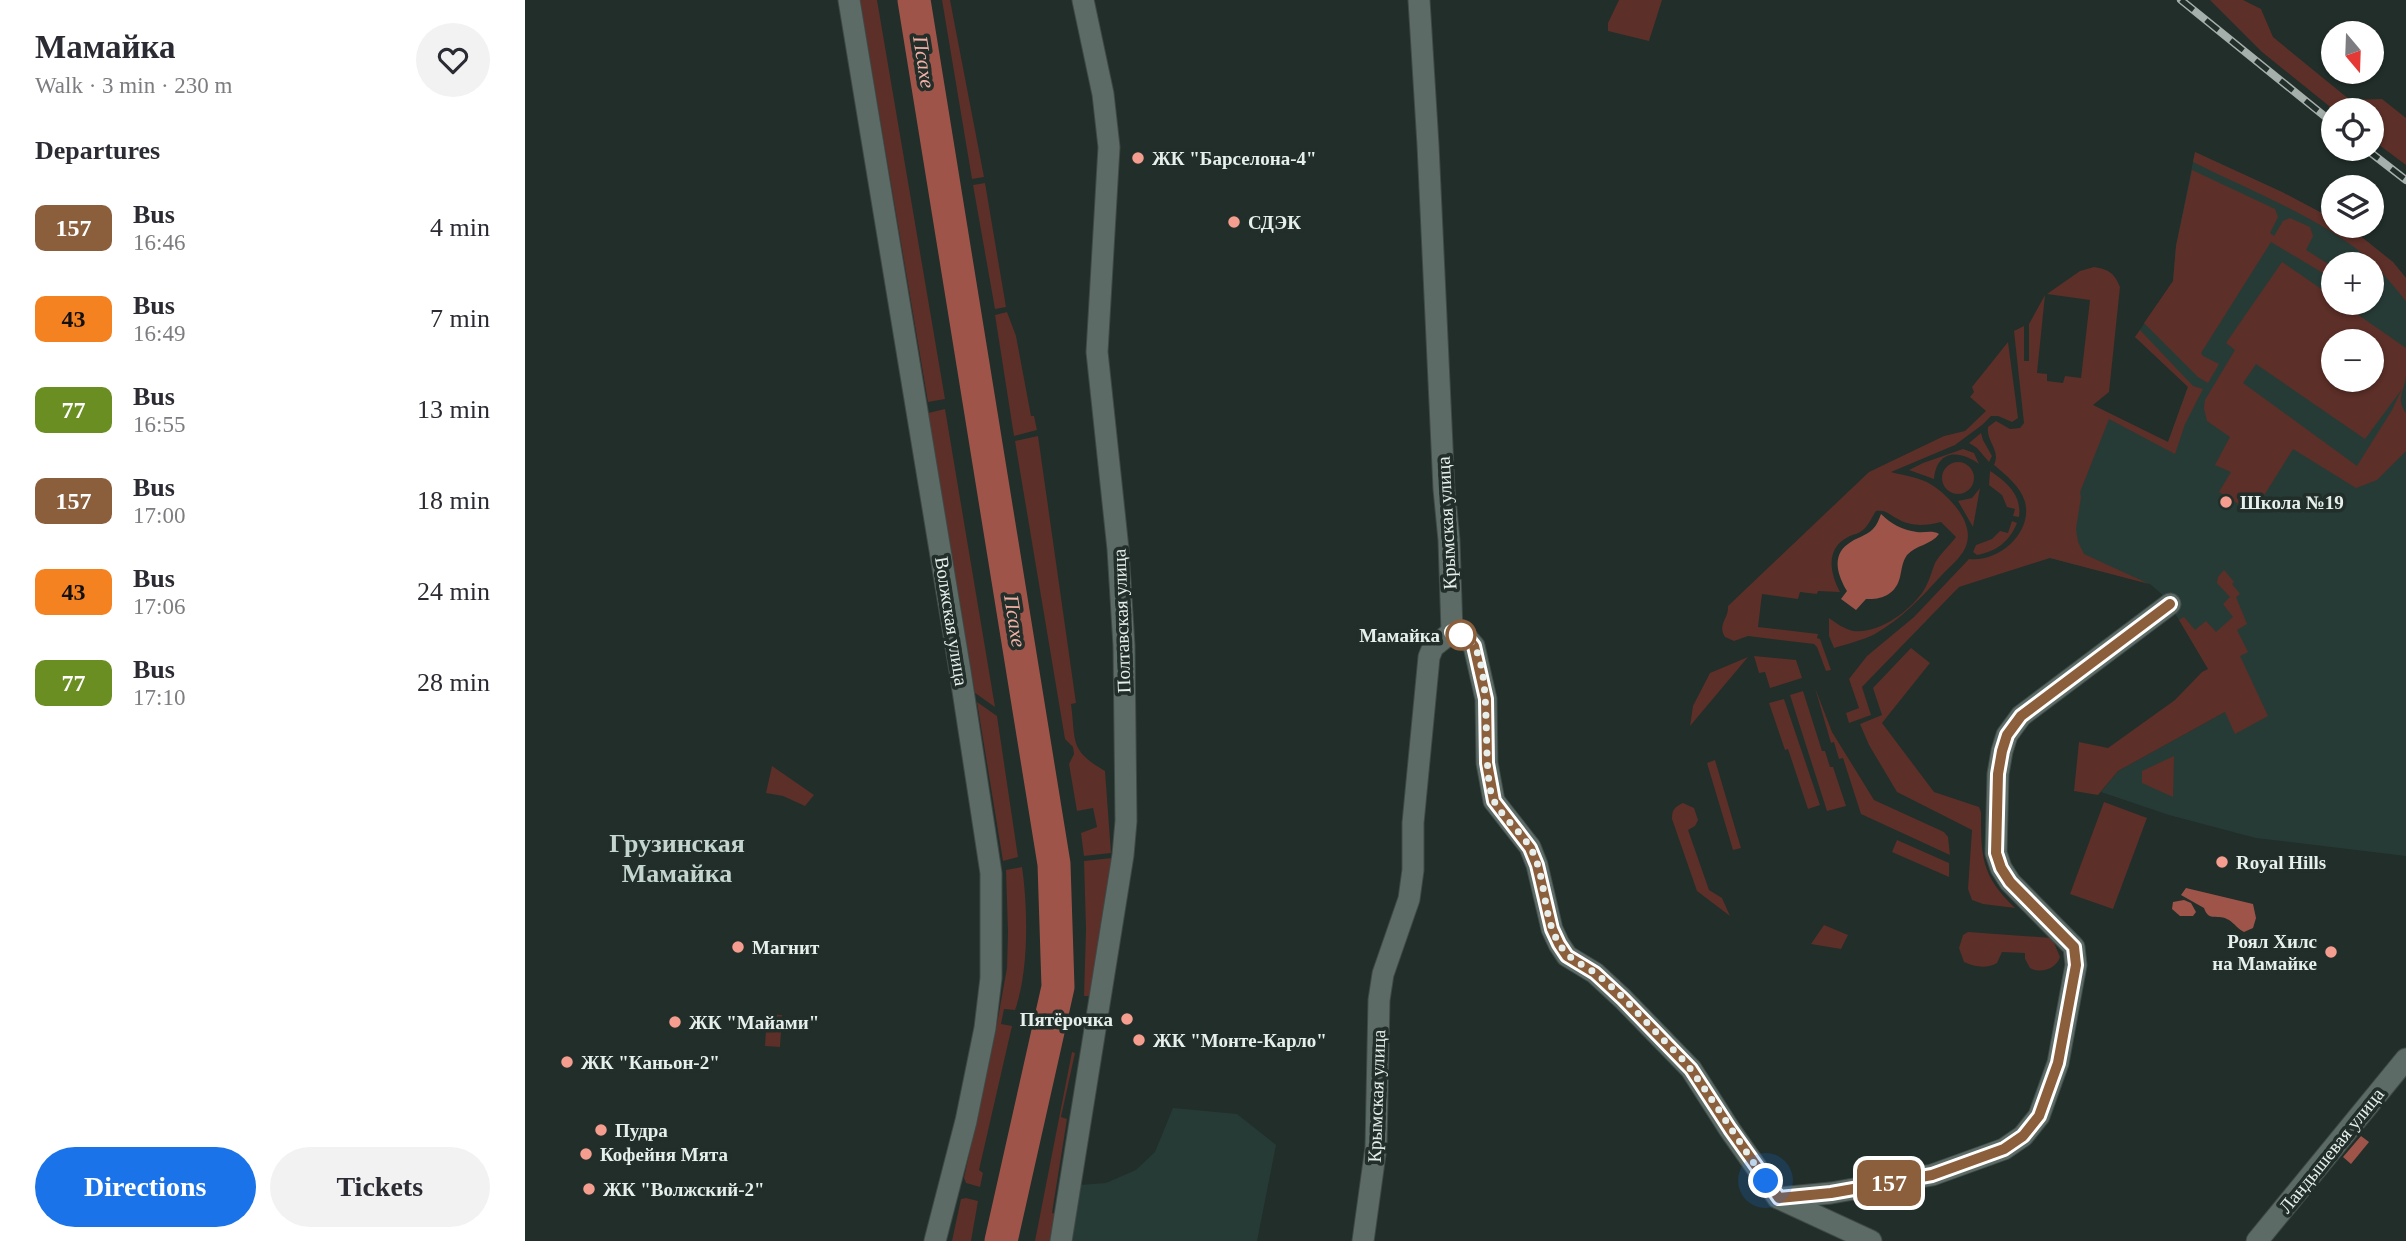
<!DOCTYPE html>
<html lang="en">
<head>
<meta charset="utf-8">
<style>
	:root { --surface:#fff; --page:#f2f2f3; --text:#2b2b33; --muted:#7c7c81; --accent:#1a73e8 }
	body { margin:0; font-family:"Times New Roman",serif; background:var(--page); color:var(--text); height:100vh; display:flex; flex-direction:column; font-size:26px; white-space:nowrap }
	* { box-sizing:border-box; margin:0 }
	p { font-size:23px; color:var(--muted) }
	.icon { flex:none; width:38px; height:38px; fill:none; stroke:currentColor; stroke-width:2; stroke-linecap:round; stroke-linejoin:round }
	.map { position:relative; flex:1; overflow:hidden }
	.sheet { display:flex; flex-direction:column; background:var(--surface); width:525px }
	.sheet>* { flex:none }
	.badge { padding:0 14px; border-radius:10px; font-size:24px; line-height:46px }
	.needle { width:46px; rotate:161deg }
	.buttons { position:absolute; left:1796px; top:21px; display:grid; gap:14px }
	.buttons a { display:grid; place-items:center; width:63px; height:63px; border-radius:50%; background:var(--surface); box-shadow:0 2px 5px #0004; font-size:35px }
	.you { position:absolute; width:35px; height:35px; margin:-18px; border:5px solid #fff; border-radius:50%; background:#1a73e8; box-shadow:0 0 0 10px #1a73e833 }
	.map>.badge { position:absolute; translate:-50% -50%; box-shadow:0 0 0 4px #fff }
	h2 { padding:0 35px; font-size:26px; line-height:63px }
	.round { display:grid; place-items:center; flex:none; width:74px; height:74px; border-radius:37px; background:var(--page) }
	.headline { display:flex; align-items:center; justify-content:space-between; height:119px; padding:0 35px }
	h1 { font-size:33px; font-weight:700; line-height:52px }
	.primary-button { display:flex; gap:14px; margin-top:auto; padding:14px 35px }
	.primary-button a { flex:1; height:80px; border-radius:42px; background:var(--accent); color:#fff; font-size:28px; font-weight:700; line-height:80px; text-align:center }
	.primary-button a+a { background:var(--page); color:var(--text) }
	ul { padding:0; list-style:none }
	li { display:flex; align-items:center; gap:21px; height:91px; padding:0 35px }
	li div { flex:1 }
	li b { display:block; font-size:26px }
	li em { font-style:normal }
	li .badge { min-width:77px; font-weight:700; text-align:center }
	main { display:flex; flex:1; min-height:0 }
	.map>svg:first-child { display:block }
	.built { fill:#273b36; fill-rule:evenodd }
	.green { fill:#5c2f28; fill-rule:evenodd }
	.water { fill:#9f5449 }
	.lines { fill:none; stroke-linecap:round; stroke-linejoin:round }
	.river { stroke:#9f5449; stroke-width:33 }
	.street-casing { stroke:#3f4a47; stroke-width:23 }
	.secondary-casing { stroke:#3f4a47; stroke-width:23 }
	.street { stroke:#5d6b67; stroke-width:21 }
	.secondary { stroke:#5d6b67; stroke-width:21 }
	.rail-casing { stroke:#a5afac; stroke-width:8 }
	.rail { stroke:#212e2a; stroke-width:5; stroke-dasharray:16; stroke-linecap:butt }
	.line-casing { stroke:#fff; stroke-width:16 }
	.line { stroke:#8b5e3c; stroke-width:10 }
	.walk { stroke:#e7efed; stroke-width:7; stroke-dasharray:0 12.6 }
	.poi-dot { fill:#f59d8e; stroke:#212e2a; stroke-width:2.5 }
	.stop-dot { fill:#fff; stroke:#8b5e3c; stroke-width:3.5 }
	.labels { text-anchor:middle; stroke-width:7; stroke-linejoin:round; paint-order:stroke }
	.poi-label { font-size:19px; font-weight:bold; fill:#e7efed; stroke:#212e2a; text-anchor:start }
	.street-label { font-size:19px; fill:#e7efed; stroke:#212e2a }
	.stop-label { font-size:19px; font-weight:bold; fill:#e7efed; stroke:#212e2a; text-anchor:end }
	.water-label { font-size:21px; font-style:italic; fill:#f3b1a6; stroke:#212e2a }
	.district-label { font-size:26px; font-weight:bold; fill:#c4d4cf; stroke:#212e2a }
</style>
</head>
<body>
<main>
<section class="sheet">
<div class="headline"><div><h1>Мамайка</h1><p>Walk · 3 min · 230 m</p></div><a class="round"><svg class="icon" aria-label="heart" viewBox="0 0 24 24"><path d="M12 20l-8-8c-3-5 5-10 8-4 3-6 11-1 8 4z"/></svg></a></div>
<h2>Departures</h2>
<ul>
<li><span class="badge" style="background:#8b5e3c;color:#fff">157</span><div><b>Bus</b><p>16:46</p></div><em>4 min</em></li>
<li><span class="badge" style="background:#f58220;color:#111">43</span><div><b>Bus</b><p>16:49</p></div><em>7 min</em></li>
<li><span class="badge" style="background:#6b8e23;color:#fff">77</span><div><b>Bus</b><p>16:55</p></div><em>13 min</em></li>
<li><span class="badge" style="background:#8b5e3c;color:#fff">157</span><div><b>Bus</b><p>17:00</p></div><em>18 min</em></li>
<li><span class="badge" style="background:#f58220;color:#111">43</span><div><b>Bus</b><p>17:06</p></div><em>24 min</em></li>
<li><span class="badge" style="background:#6b8e23;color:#fff">77</span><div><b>Bus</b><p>17:10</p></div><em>28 min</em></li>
</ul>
<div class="primary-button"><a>Directions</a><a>Tickets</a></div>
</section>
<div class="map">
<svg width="1881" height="1241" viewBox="0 0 1881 1241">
	<rect width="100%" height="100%" fill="#212e2a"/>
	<g class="built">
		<path d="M 1670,152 L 1757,192 L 1808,219 L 1808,226 L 1824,227 L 1868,262 L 1881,278 L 1881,856 L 1731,838 L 1644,815 L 1576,792 L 1593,771 L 1700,712 L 1684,669 L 1640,597 L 1625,584 L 1525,558 L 1567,405 L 1643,442 L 1663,386 L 1610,337 L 1648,281 L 1651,246 ZM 1808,264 L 1846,264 L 1846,303 L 1808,303 ZM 1808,341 L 1846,341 L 1846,380 L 1808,380 Z"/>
		<path d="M 648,1108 L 712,1114 L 751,1145 L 732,1241 L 543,1241 L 555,1185 L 581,1183 L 611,1170 L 630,1152 Z"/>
	</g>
	<g class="green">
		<path d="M 335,0 L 352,0 L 420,399 L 403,402 Z"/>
		<path d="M 417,0 L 425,0 L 459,177 L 447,179 Z"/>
		<path d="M 1094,0 L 1137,0 L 1124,41 L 1083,31 L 1083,23 Z"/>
		<path d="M 1685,0 L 1718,0 L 1736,9 L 1748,37 L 1825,100 L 1857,99 L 1881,118 L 1881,165 L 1846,139 L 1846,110 L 1809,110 L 1737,52 Z"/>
		<path d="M 1670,152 L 1757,192 L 1808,219 L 1808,226 L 1824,227 L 1868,262 L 1881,278 L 1881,301 C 1865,282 1850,262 1829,247 C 1783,213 1720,188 1668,162 Z"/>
		<path d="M 1667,170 L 1750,209 L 1753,217 L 1745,233 L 1749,236 L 1758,221 L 1765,218 L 1785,227 L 1788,236 L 1781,250 L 1808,267 L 1808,279 L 1746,242 L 1676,353 L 1678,356 L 1694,364 L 1683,383 L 1673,377 L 1619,323 L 1648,281 L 1651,246 Z"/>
		<path d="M 460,183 L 481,307 L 470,309 L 448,185 Z"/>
		<path d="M 1757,262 L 1808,297 L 1808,303 L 1816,303 L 1881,348 C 1881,357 1881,367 1881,376 C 1880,390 1870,399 1881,413 L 1881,451 L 1852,480 L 1831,488 L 1768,449 L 1728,513 L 1694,492 L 1706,472 L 1690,465 L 1705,437 L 1682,421 L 1679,408 L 1680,400 L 1710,350 L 1701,343 ZM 1808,341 L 1846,341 L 1846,380 L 1808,380 ZM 1731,364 L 1840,439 L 1877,389 L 1867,410 L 1832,466 L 1718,383 Z"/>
		<path d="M 1569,267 C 1584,269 1590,274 1595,287 L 1584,392 L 1568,405 L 1643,442 L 1663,387 L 1610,337 L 1615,330 L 1668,386 L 1678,389 L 1660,424 L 1650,454 L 1584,419 L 1555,492 L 1556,497 L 1551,529 L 1553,542 L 1559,554 L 1624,584 L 1525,558 L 1434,587 L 1337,687 L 1346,715 L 1324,723 L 1321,713 L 1334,708 L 1324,679 L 1342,656 L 1389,617 L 1444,559 C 1473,563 1508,533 1500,502 C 1495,486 1482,476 1469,465 C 1476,450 1461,442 1463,427 L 1471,421 L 1485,429 L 1495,428 L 1499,423 L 1489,331 L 1499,326 L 1499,361 L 1504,361 L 1504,324 L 1520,295 L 1512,373 L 1522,374 L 1522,381 L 1538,383 L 1540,376 L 1556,378 L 1565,300 L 1522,294 L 1555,271 Z"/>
		<path d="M 482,312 L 491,336 L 506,416 L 509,416 L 512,430 L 489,436 L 470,315 Z"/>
		<path d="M 1483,342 L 1493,418 L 1487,422 L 1473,416 L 1466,416 L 1457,425 L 1430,445 L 1366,472 C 1380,476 1395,477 1407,485 C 1424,496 1448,521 1442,543 C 1439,556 1424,567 1415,577 C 1396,598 1376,619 1350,634 C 1338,640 1322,644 1309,648 L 1304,636 L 1304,618 C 1311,623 1319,629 1328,631 C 1354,634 1383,612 1397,593 C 1404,583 1406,573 1410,563 C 1415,554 1425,545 1431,537 L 1416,522 C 1399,526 1386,527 1371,518 C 1362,513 1361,510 1351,511 C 1347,517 1344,525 1338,530 C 1334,534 1328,534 1323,537 C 1300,549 1305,573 1315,592 L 1293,591 L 1292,594 L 1275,592 L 1273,599 L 1237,594 L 1233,627 L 1293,634 L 1292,638 L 1295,639 L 1306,670 L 1301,671 L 1292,647 L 1289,644 L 1223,636 L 1209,641 L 1200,637 C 1192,624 1204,619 1203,606 L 1344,472 L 1419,436 L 1440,431 L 1461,411 L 1445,397 L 1449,392 L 1447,387 Z"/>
		<path d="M 420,409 L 470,707 L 450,693 L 403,413 Z"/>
		<path d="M 1456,433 L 1458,440 L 1467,456 L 1464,462 L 1452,448 L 1444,443 Z"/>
		<path d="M 513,436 L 551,703 L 546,704 C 551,742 544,750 580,771 L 586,853 L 559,856 L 556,833 L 572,827 L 568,808 L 552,811 L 544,764 L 549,754 L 548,747 L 540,739 L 490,441 Z"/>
		<path d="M 1438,449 L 1449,453 L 1454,464 C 1435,450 1412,449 1409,479 L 1384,470 L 1398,463 Z"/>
		<circle cx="1433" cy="478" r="16"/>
		<path d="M 1465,471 C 1482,482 1497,495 1494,517 L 1488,516 L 1490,509 L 1482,507 L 1477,495 L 1464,485 Z"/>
		<path d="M 1455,488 L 1448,527 L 1433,501 L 1447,498 Z"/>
		<path d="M 1487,521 L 1492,523 C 1484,542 1472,551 1452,555 L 1448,552 L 1451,545 L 1467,539 L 1475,531 L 1483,533 Z"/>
		<path d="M 1699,570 L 1709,582 L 1707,584 L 1715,594 L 1711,597 L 1722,624 L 1712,630 L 1723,652 L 1715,656 L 1743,716 L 1710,734 L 1700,712 L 1593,771 L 1573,795 L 1549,791 L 1554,742 L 1583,748 L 1650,700 L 1677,672 L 1683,669 L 1654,620 L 1659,617 L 1670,630 L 1681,621 L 1691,632 L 1708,617 L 1698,604 L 1705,597 L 1692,583 L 1693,577 Z"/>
		<path d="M 1386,648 L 1405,663 L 1357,723 L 1409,792 L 1454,807 L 1456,812 C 1456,857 1456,875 1490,908 L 1458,904 L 1447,900 L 1443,889 L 1447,830 L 1372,792 L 1344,745 L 1335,724 L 1357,715 L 1348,688 Z"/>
		<path d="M 1229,656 L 1271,660 L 1277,678 L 1245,688 L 1240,672 L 1234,673 Z"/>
		<path d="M 1223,657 L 1165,726 L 1168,706 L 1185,673 Z"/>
		<path d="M 1290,688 L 1307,732 L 1349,800 L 1419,832 L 1423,837 L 1425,855 L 1336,814 L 1318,758 L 1314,759 L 1309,742 L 1306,743 Z"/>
		<path d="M 1278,691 L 1297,751 L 1300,751 L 1305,767 L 1308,767 L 1321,806 L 1302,811 L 1265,695 Z"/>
		<path d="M 1259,699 L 1295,805 L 1283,809 L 1263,749 L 1260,750 L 1244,703 Z"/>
		<path d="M 452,702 L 472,716 L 493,857 L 478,861 Z"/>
		<path d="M 1649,756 L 1648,797 L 1617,783 L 1617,771 Z"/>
		<path d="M 1190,760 L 1216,848 L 1208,850 L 1182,763 Z"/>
		<path d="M 247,766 L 289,795 L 280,806 L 258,796 L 241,793 Z"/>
		<path d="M 1579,802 L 1622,818 L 1588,909 L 1545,894 Z"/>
		<path d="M 1158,803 L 1169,808 L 1173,820 L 1170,826 L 1163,830 L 1184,890 L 1197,898 L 1205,916 L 1172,891 L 1147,819 C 1147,810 1149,807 1158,803 Z"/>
		<path d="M 1372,840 L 1424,863 L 1424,877 L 1367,852 Z"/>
		<path d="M 587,858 L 583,906 L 571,996 L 559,996 L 561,929 L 559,861 Z"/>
		<path d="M 497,867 C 503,907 504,972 490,1010 L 479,1009 L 476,1024 L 487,1026 L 454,1170 L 458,1173 L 455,1187 L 441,1183 L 439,1178 L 470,1035 L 482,968 L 483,932 L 481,870 Z"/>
		<path d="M 1299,925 L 1323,935 L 1316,949 L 1286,944 Z"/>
		<path d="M 1443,932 L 1527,938 L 1535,957 C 1531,969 1516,974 1505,968 L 1500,959 L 1500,953 L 1477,952 L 1472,963 C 1462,969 1450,967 1439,962 L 1434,948 L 1438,935 Z"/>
		<path d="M 242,1014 L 257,1015 L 255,1047 L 240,1046 Z"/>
		<path d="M 547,1052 L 550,1053 L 536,1117 L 542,1119 L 527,1213 L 535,1214 L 532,1241 L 510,1241 Z"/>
		<path d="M 441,1198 L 453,1201 L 446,1241 L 427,1241 L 436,1199 Z"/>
	</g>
	<g class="water">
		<path d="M 1356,514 C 1366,524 1377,530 1392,532 C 1400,533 1407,530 1414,534 C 1406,545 1391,545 1382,555 C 1377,562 1377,569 1375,577 C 1371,594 1357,600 1341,599 L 1331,610 L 1316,599 L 1322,591 C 1313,576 1306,556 1323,544 C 1330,538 1341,536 1348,529 C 1352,525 1354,519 1356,514 Z"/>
		<path d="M 1661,888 L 1728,904 L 1731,918 L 1728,928 L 1719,932 C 1713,929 1710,924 1704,920 C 1693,913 1684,923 1679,908 L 1656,895 Z"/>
		<path d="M 1659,900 L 1666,903 L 1671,912 L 1668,916 L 1655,916 L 1647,909 L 1648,902 Z"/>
		<path d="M 1836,1136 L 1844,1142 L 1826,1164 L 1818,1157 Z"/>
	</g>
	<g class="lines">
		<path class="river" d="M 389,0 L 529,864 L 533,987 L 476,1241"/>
		<defs>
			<g id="street">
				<path d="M 324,0 L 435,671 L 466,873 L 466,978 L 460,1028 L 441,1121 L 410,1241"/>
				<path d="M 894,0 L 903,145 L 919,489 L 924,540 L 927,632"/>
				<path d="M 1253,1198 L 1306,1193 L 1407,1175 L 1479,1149 L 1498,1136 L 1514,1116 L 1533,1063 L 1551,965 L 1549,947 L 1485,882 L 1476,868 L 1471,853 L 1473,774 L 1477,751 L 1482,735 L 1496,716 L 1645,604"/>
				<path d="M 536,1241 L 598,855 L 601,821 L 599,646 L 593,549 L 572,352 L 584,147 L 578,94 L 558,0"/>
				<path d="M 1732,1241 L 1881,1059"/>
			</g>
			<path id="secondary" d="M 838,1241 L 851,1147 L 854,1000 L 858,974 L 884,899 L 888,870 L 888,823 L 904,657 L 908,647 L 927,632 L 941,637 L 949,646 L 961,699 L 962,763 L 969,801 L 1005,847 L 1012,865 L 1027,929 L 1034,944 L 1042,956 L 1070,973 L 1098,999 L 1166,1069 L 1205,1130 L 1253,1198 L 1346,1241"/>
		</defs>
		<use href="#street" class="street-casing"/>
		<use href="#secondary" class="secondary-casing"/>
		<use href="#street" class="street"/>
		<use href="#secondary" class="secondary"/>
		<defs>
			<g id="rail">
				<path d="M 1656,0 L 1808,123"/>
				<path d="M 1841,149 L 1881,180"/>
			</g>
		</defs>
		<use href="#rail" class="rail-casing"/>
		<use href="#rail" class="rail"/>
	</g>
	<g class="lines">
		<defs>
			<path id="line" d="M 927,632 L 941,636 L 949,646 L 961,699 L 962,763 L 969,801 L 1005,848 L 1012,865 L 1027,929 L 1034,944 L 1042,956 L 1070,973 L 1098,999 L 1166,1069 L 1205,1129 L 1254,1198 L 1306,1193 L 1407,1175 L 1479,1149 L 1498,1136 L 1514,1116 L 1533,1063 L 1551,965 L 1549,947 L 1485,882 L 1476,868 L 1471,853 L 1473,774 L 1477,751 L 1482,735 L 1496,716 L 1645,604"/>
		</defs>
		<use href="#line" class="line-casing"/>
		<use href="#line" class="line"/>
		<path class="walk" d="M 936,635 C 974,645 953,770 969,801 C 978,818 995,831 1005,847 C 1023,878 1016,919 1037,948 C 1045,960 1058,964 1070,973 C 1093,990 1111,1012 1131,1032 C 1143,1045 1157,1057 1167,1071 C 1193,1107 1216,1145 1241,1181"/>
	</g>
	<g class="poi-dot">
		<circle cx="613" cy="158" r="7"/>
		<circle cx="709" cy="222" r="7"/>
		<circle cx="1701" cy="502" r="7"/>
		<circle cx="1697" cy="862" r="7"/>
		<circle cx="213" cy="947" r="7"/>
		<circle cx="1806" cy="952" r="7"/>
		<circle cx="602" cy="1019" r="7"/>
		<circle cx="150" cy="1022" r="7"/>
		<circle cx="614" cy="1040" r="7"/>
		<circle cx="42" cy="1062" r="7"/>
		<circle cx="76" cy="1130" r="7"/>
		<circle cx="61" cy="1154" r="7"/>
		<circle cx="64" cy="1189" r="7"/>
	</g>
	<circle class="stop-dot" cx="936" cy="635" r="14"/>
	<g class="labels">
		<g class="poi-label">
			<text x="627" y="165">ЖК "Барселона-4"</text>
			<text x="723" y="229">СДЭК</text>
			<text x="1715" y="509">Школа №19</text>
			<text x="1711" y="869">Royal Hills</text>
			<text x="1792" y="948" text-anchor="end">Роял Хилс<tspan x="1792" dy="22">на Мамайке</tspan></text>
			<text x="227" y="954">Магнит</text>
			<text x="588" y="1026" text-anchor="end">Пятёрочка</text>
			<text x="164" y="1029">ЖК "Майами"</text>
			<text x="628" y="1047">ЖК "Монте-Карло"</text>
			<text x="56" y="1069">ЖК "Каньон-2"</text>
			<text x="90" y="1137">Пудра</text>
			<text x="75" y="1161">Кофейня Мята</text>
			<text x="78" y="1196">ЖК "Волжский-2"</text>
		</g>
		<g class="street-label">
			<text transform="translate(921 523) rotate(-93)" y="7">Крымская улица</text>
			<text transform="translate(427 621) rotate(81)" y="7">Волжская улица</text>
			<text transform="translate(596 621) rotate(-92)" y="7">Полтавская улица</text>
			<text transform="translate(851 1096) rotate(-88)" y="7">Крымская улица</text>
			<text transform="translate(1806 1150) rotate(-51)" y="7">Ландышевая улица</text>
		</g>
		<g class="stop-label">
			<text x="915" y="642">Мамайка</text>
		</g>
		<g class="water-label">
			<text transform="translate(399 62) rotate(81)" y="7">Псахе</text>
			<text transform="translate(490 621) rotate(81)" y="7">Псахе</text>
		</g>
		<g class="district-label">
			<text x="152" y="852">Грузинская<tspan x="152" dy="30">Мамайка</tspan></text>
		</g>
	</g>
</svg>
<div class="buttons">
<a><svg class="needle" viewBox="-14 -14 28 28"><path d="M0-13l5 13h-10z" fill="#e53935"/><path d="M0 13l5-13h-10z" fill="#7c7c81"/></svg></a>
<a><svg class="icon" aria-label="locate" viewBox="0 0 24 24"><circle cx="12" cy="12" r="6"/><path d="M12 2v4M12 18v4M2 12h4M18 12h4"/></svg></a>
<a><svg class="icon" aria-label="layers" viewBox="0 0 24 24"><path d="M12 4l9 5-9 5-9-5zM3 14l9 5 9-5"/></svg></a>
<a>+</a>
<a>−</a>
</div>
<div class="you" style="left:1241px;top:1181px"></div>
<b class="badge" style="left:1364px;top:1183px;background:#8b5e3c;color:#fff">157</b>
</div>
</main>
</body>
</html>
